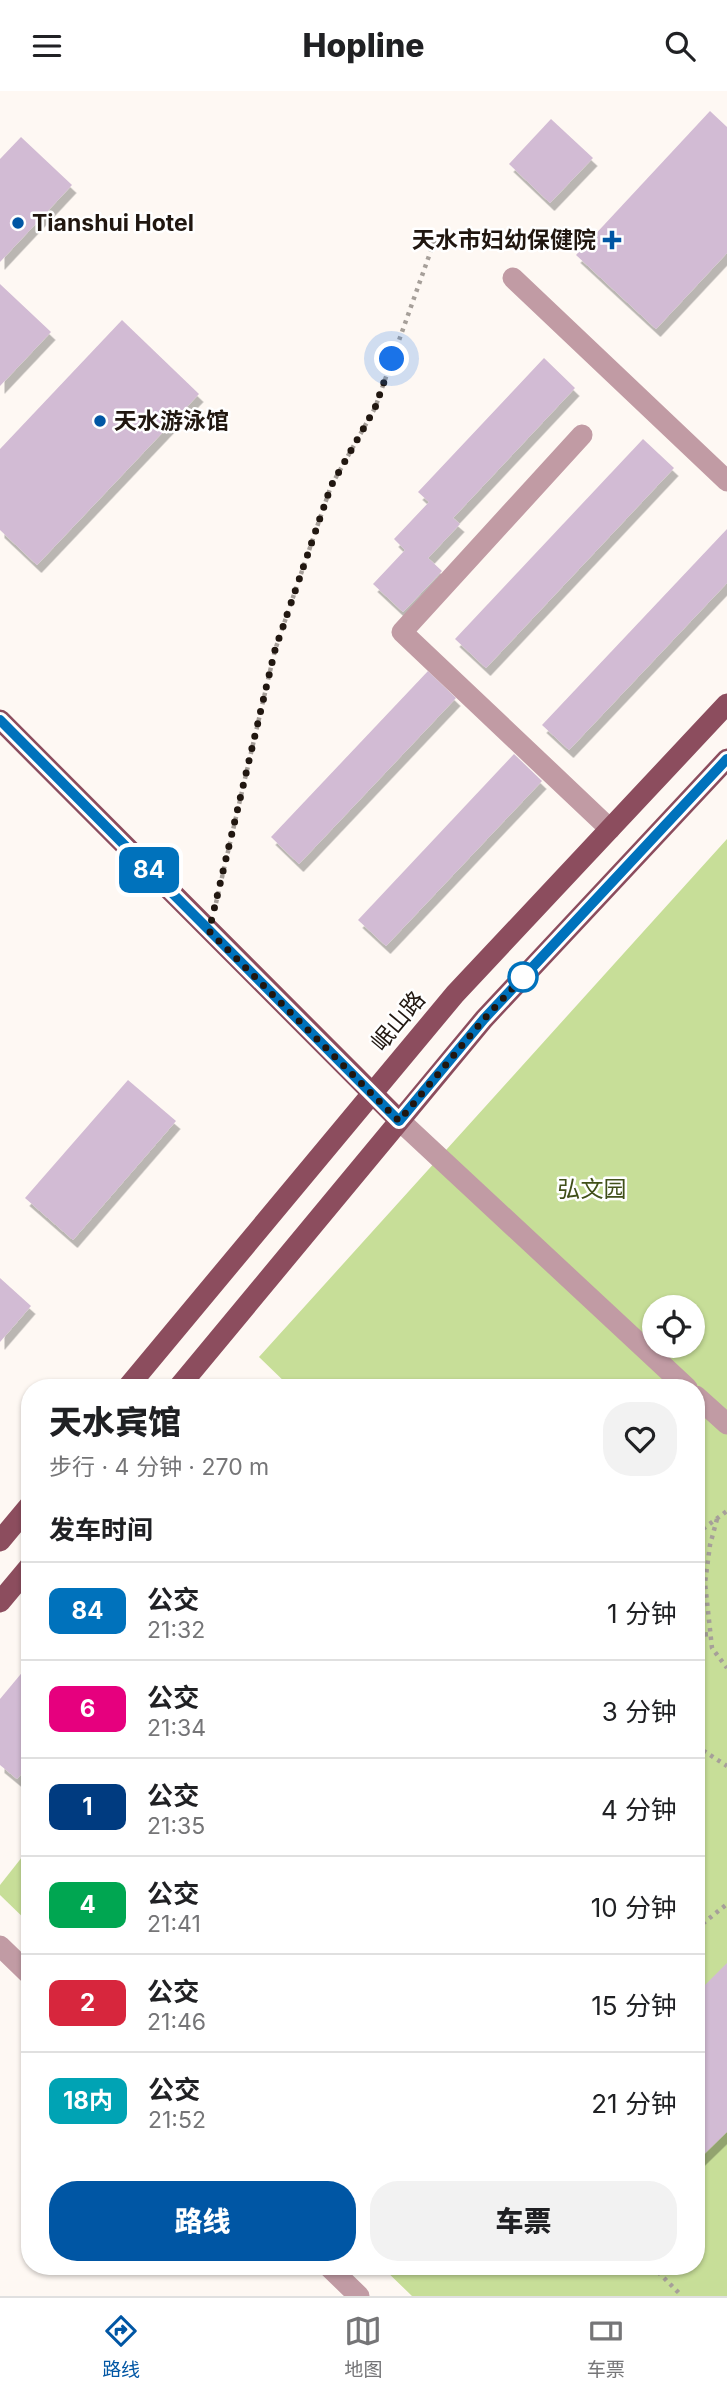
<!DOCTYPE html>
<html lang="zh">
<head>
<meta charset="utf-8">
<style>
	:root { --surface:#fff; --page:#f2f2f2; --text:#202124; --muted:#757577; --line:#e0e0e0; --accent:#0056a4 }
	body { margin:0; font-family:Inter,"Noto Sans SC",sans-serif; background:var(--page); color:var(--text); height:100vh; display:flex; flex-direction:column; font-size:26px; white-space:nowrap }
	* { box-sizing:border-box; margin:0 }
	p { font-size:23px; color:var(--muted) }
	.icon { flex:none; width:38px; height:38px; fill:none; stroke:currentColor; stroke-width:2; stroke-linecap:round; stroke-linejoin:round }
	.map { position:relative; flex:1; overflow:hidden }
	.panel { position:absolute; left:21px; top:1288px; width:684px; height:896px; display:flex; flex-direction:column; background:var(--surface); border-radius:28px; box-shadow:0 2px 5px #0004 }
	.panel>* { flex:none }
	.badge { padding:0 14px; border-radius:10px; font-size:24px; line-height:46px }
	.fabs { position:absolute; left:642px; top:1204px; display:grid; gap:14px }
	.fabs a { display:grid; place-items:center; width:63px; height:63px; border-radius:50%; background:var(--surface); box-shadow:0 2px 5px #0004; font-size:35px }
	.you { position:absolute; width:35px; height:35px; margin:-18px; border:5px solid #fff; border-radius:50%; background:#1a73e8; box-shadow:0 0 0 10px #1a73e833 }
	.map>.badge { position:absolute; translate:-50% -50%; box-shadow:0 0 0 4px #fff }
	h2 { padding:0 28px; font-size:26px; line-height:63px }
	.round { display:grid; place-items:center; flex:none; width:74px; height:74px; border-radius:28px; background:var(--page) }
	.overview { display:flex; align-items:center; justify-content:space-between; height:119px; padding:0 28px }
	h1 { font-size:33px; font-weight:800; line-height:52px }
	.action { display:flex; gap:14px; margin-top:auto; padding:14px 28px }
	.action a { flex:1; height:80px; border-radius:28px; background:var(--accent); color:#fff; font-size:28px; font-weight:800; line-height:80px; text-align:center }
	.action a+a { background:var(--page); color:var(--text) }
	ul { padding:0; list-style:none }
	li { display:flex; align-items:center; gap:21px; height:98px; padding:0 28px; border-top:2px solid var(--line) }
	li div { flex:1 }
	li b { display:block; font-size:26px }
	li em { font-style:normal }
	li .badge { min-width:77px; font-weight:700; text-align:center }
	header { display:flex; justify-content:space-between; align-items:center; height:91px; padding:0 28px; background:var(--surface); font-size:32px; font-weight:800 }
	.menu { display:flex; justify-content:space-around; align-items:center; height:98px; border-top:2px solid var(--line); background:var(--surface); font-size:19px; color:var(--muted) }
	.menu a { display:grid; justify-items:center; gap:4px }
	.menu .selected { color:var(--accent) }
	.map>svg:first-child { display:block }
	.green { fill:#c7de98; fill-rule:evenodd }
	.building { fill:#d2bbd4; filter:url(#shadow) }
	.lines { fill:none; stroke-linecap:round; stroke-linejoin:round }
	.path { stroke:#a69f99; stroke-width:4.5; stroke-dasharray:3.5 5; stroke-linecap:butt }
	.minor { stroke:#c19ba4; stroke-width:21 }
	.major { stroke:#8c4d5e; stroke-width:21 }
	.line-casing { stroke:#fff; stroke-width:16 }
	.line { stroke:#0072bc; stroke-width:10 }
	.walk { stroke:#211710; stroke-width:7; stroke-dasharray:0 12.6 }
	.poi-dot { fill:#0056a4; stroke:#fff; stroke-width:2.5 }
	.stop-dot { fill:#fff; stroke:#0072bc; stroke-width:3.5 }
	.labels { text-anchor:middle; stroke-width:5; stroke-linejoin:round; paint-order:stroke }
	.poi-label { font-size:23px; font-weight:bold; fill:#211710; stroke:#fff; text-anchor:start }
	.street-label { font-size:23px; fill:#211710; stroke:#fff }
	.park-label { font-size:23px; fill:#41501a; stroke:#fff }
</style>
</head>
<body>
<header><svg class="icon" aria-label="menu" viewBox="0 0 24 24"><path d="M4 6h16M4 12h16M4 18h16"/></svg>Hopline<svg class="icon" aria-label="search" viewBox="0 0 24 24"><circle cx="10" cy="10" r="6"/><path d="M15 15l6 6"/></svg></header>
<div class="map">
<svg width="727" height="2205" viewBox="0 0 727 2205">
	<defs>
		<filter id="shadow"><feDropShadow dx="4.5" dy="8" stdDeviation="0" flood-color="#0004"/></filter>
	</defs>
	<rect width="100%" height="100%" fill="#fef8f3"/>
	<g class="green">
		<path d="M 727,748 L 727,2205 L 412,2205 L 381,2175 L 696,2175 L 696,1297 L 291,1297 L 259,1266 ZM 654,1216 L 693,1216 L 693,1255 L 654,1255 Z"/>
		<path d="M 30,1756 L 30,1833 L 0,1804 L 0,1794 Z"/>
	</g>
	<g class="building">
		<path d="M 710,20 L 727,36 L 727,162 L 656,238 L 576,164 Z"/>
		<path d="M 551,28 L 593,67 L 550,112 L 509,73 Z"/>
		<path d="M 21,46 L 72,94 L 0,171 L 0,68 Z"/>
		<path d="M 0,193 L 51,241 L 0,295 Z"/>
		<path d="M 122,229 L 199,303 L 37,474 L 0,439 L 0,358 Z"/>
		<path d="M 544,267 L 575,297 L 453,427 L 460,433 L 428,467 L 442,480 L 403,521 L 373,493 L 405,459 L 394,448 L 429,411 L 418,401 Z"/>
		<path d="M 643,348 L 674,377 L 486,577 L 455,548 Z"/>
		<path d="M 727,438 L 727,492 L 569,659 L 542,634 Z"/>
		<path d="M 428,580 L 456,607 L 299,773 L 271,746 Z"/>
		<path d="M 514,663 L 542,690 L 386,855 L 358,829 Z"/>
		<path d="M 128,989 L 176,1030 L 73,1149 L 25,1107 Z"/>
		<path d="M 0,1187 L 31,1215 L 0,1251 Z"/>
		<path d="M 30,1572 L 30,1673 L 17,1688 L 0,1674 L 0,1608 Z"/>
		<path d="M 727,1872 L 727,2041 L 696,2071 L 696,1903 Z"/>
	</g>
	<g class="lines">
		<g class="path">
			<path d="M 216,812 L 275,559 L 331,395 L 375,317 L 435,148"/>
			<path d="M 717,1428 L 710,1454 L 705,1492 L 712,1557 L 727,1577"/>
			<path d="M 696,1443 L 727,1420"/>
			<path d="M 696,1544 L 710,1543"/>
			<path d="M 696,1655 L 727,1675"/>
			<path d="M 696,1838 L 727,1813"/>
			<path d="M 652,2175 L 682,2205"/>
		</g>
		<g class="minor">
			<path d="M 513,187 L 727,390"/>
			<path d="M 582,344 L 402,541 L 610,738"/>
			<path d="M 399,1029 L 687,1297"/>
			<path d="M 696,1305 L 727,1333"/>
			<path d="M 0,1855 L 30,1884"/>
			<path d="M 328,2175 L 359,2205"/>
		</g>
		<g class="major">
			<path d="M 0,629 L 399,1029"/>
			<path d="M 127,1297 L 455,903 L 727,613"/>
			<path d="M 178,1297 L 484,928 L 727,668"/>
			<path d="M 0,1450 L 30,1414"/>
			<path d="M 0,1511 L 30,1475"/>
		</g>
	</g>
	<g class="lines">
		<defs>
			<path id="line" d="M 0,629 L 399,1030 L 484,928 L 727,668"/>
		</defs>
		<use href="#line" class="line-casing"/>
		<use href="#line" class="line"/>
		<path class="walk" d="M 392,268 L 375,317 L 331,395 L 275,559 L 209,840 L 399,1030 L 484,928 L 523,886"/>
	</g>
	<g class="poi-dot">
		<circle cx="18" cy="132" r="7"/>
		<path d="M608.5 138.5h7v7h7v7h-7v7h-7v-7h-7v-7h7z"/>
		<circle cx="100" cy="330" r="7"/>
	</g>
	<circle class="stop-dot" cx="523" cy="886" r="14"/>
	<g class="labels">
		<g class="poi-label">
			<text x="32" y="140">Tianshui Hotel</text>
			<text x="596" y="157" text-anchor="end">天水市妇幼保健院</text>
			<text x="114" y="338">天水游泳馆</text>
		</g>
		<g class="street-label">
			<text transform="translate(398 930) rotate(-50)" y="8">岷山路</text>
		</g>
		<g class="park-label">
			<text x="592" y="1106">弘文园</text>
		</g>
	</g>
</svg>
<div class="fabs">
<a><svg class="icon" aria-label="locate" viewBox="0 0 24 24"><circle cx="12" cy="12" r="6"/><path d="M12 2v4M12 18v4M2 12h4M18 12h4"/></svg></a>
</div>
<div class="you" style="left:392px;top:268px"></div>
<b class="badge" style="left:149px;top:779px;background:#0072bc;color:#fff">84</b>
<section class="panel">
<div class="overview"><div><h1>天水宾馆</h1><p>步行 · 4 分钟 · 270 m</p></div><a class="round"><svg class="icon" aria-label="heart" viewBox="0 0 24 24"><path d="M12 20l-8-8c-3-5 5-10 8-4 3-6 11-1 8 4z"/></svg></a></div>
<h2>发车时间</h2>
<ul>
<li><span class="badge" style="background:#0072bc;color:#fff">84</span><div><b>公交</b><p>21:32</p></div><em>1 分钟</em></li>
<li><span class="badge" style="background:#e6007e;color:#fff">6</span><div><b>公交</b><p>21:34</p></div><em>3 分钟</em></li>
<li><span class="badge" style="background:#003b80;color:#fff">1</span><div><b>公交</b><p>21:35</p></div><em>4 分钟</em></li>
<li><span class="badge" style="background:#00a651;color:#fff">4</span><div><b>公交</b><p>21:41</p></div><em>10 分钟</em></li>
<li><span class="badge" style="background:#d7263d;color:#fff">2</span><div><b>公交</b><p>21:46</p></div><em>15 分钟</em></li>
<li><span class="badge" style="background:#00a3b4;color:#fff">18内</span><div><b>公交</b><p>21:52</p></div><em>21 分钟</em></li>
</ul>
<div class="action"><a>路线</a><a>车票</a></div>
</section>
</div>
<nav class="menu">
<a class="selected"><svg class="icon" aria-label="directions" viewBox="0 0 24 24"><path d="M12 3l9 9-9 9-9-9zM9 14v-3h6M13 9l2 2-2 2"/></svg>路线</a>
<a><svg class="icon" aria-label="map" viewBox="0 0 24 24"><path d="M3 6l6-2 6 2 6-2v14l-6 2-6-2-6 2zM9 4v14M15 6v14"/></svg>地图</a>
<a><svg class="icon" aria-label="tickets" viewBox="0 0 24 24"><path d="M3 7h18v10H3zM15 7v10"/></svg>车票</a>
</nav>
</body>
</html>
